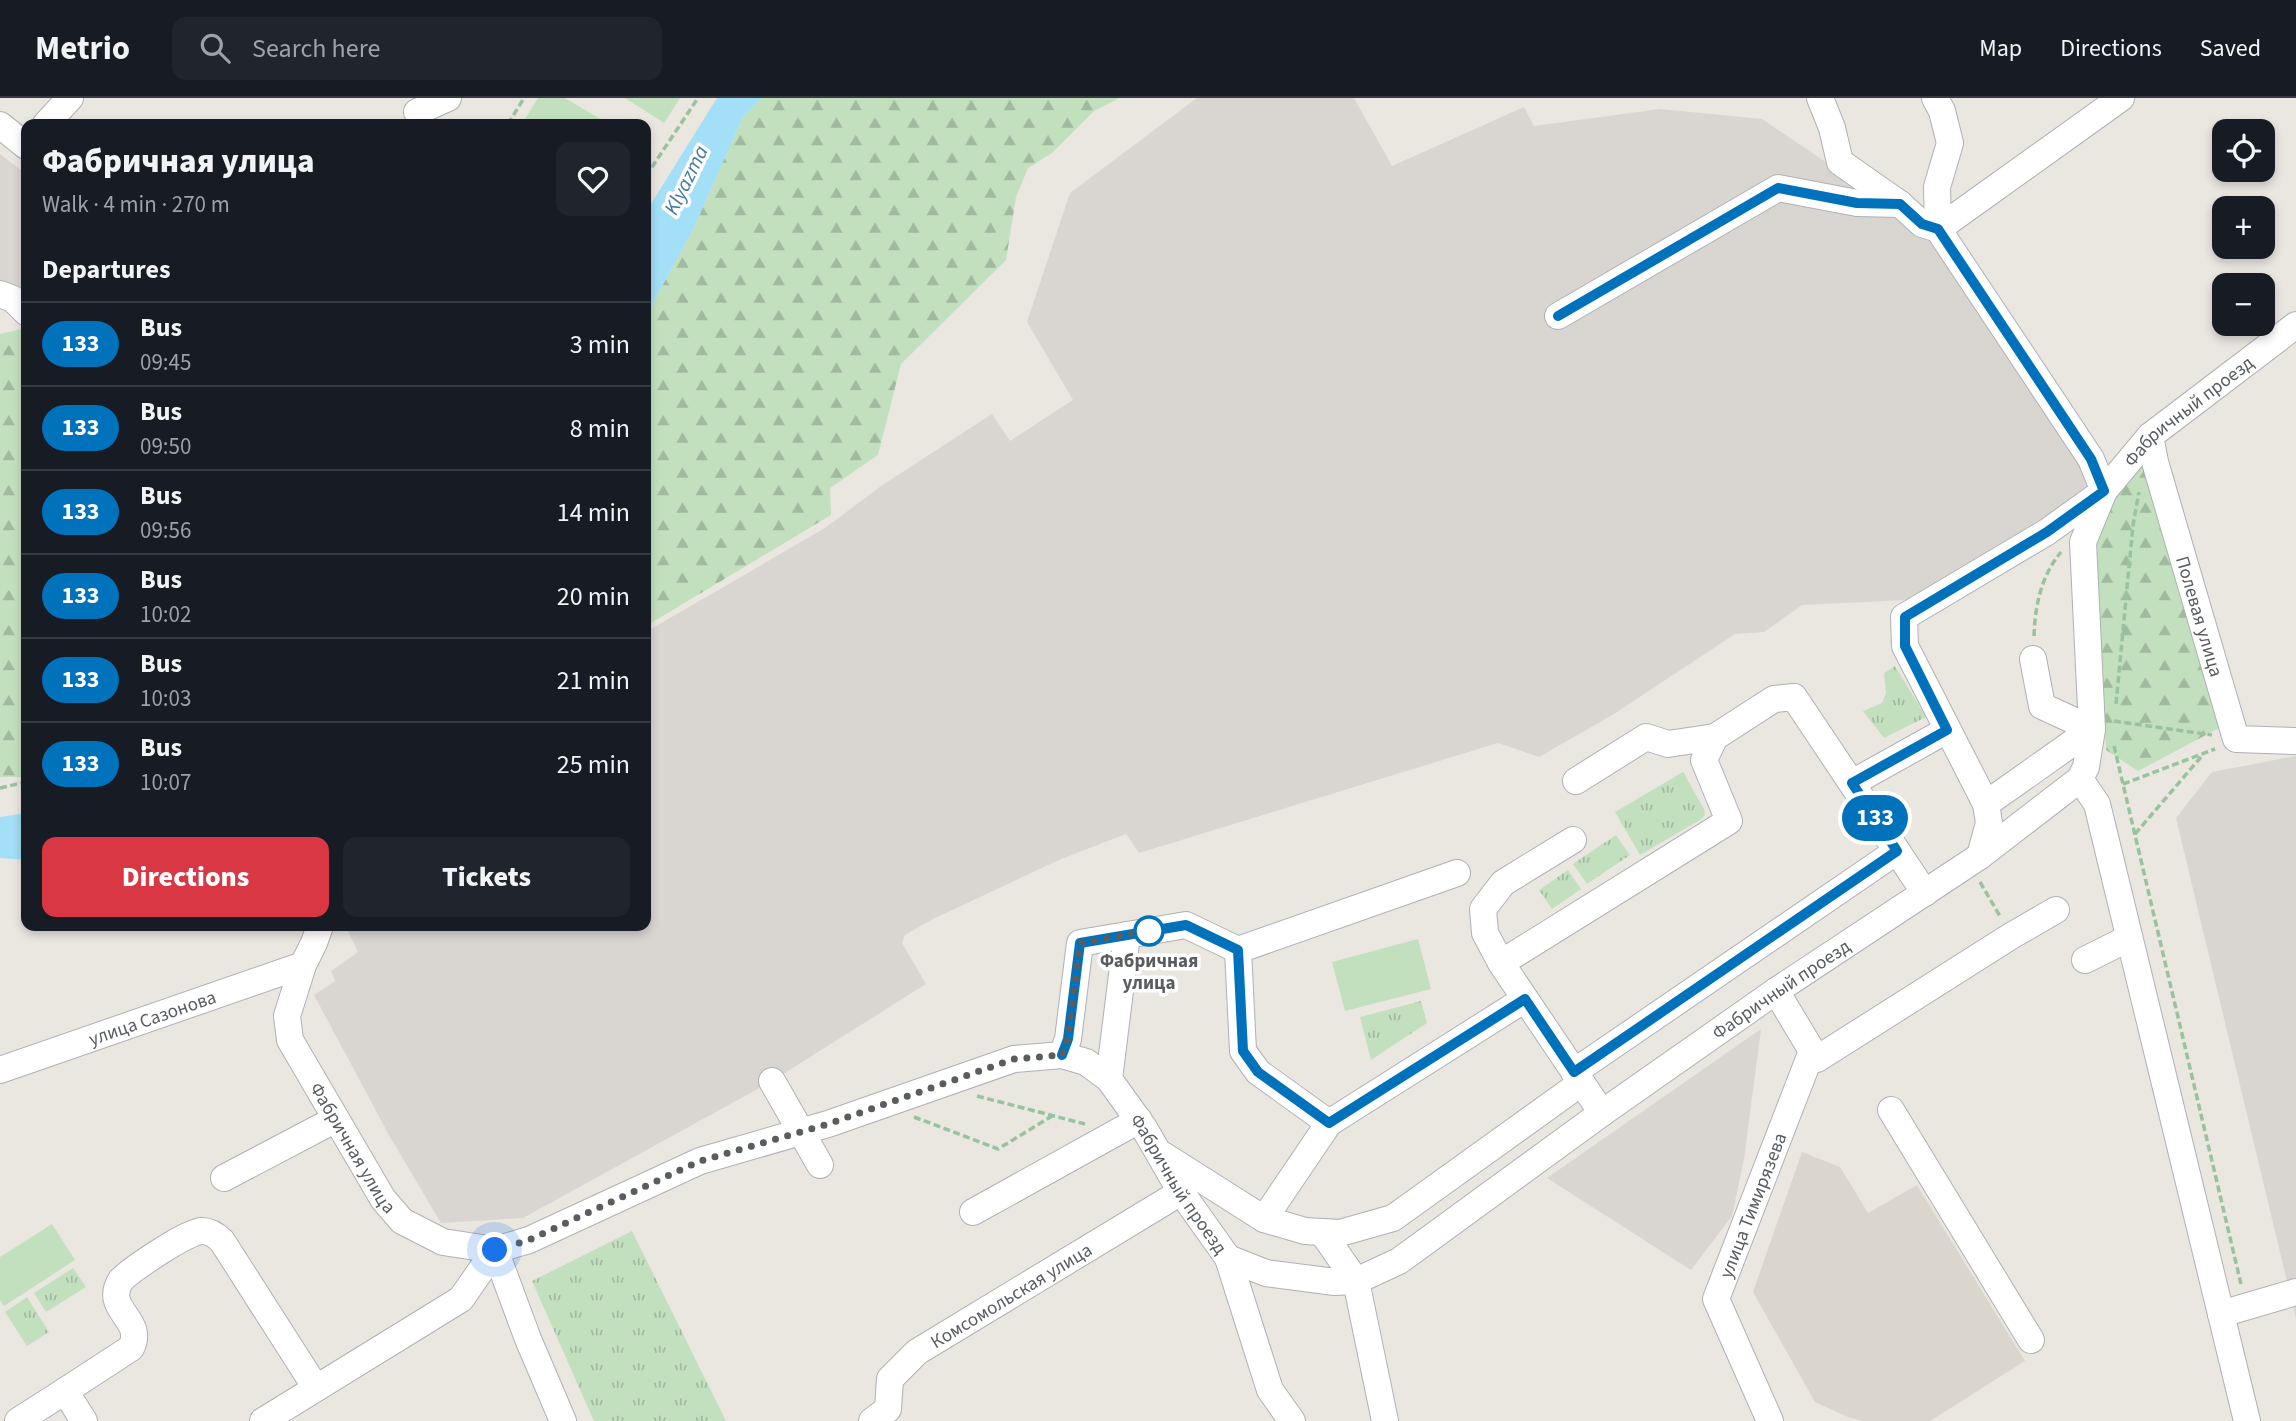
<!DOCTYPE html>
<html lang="en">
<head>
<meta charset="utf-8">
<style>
	:root { --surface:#171b24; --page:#20242c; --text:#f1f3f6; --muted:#9ea1a6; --line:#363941; --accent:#d93743 }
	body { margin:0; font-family:"Source Sans 3",sans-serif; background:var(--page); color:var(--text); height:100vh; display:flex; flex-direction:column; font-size:26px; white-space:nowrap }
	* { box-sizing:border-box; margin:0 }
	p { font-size:23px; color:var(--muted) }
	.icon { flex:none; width:38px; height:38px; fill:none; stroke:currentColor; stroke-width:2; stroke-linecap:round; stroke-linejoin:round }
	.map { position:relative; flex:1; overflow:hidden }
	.details { position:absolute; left:21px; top:21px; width:630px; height:812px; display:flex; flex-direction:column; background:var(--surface); border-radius:14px; box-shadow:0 4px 10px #0003 }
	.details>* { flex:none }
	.badge { padding:0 14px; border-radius:23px; font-size:24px; line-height:46px }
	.fabs { position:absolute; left:2212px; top:21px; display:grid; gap:14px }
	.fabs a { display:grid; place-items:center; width:63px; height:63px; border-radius:14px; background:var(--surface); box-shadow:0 4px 10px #0003; font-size:35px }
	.you { position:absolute; width:35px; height:35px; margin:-18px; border:5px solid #fff; border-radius:50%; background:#1a73e8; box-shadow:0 0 0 10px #1a73e833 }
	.map>.badge { position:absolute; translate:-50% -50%; box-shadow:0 0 0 4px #fff }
	h2 { padding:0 21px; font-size:26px; line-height:63px }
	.round { display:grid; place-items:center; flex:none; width:74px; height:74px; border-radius:14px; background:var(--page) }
	.summary { display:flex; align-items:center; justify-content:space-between; height:119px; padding:0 21px }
	h1 { font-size:33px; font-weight:800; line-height:52px }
	.action { display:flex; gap:14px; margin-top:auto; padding:14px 21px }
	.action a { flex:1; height:80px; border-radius:14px; background:var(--accent); color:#fff; font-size:28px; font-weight:800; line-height:80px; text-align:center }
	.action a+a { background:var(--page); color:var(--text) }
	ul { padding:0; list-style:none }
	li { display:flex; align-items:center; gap:21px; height:84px; padding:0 21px; border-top:2px solid var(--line) }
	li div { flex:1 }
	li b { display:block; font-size:26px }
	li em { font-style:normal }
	li .badge { min-width:77px; font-weight:700; text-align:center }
	header { display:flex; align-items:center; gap:42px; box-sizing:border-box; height:98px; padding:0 35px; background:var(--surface); border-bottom:2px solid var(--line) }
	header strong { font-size:33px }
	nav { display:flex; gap:38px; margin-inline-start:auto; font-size:24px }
	.search { width:490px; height:63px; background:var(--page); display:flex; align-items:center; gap:18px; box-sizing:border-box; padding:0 24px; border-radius:14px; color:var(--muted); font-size:26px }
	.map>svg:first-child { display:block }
	.industrial { fill:#d9d6d2 }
	.education { fill:#dad6ce }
	.grass { fill:url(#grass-tufts) }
	.forest { fill:url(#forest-firs) }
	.garden { fill:#c3e0be }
	.water { fill:#a3dff7 }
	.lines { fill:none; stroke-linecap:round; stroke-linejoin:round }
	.minor-casing { stroke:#aeb1b5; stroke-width:28 }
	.path { stroke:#99c39e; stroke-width:3.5; stroke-dasharray:7 3.5; stroke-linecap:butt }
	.minor { stroke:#fff; stroke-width:26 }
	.line-casing { stroke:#fff; stroke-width:16 }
	.line { stroke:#0072bc; stroke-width:10 }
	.walk { stroke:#595d60; stroke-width:7; stroke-dasharray:0 12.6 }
	.stop-dot { fill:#fff; stroke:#0072bc; stroke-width:3.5 }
	.labels { text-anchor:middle; stroke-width:7; stroke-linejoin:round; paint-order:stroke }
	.street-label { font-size:19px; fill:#595d60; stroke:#fff }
	.stop-label { font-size:19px; font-weight:bold; fill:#595d60; stroke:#fff }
	.water-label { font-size:21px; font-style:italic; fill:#417c9e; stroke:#fff }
</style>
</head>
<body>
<header>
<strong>Metrio</strong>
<div class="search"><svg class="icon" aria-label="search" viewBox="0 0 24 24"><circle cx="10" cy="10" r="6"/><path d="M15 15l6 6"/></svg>Search here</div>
<nav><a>Map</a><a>Directions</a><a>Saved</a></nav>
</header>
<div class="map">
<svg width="2296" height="1323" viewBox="0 0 2296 1323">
	<defs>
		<pattern id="grass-tufts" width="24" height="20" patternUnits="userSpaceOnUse" patternTransform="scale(1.75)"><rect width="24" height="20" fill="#c3e0be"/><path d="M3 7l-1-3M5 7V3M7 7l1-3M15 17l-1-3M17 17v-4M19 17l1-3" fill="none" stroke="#a1b99e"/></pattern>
		<pattern id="forest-firs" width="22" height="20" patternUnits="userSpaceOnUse" patternTransform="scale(1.75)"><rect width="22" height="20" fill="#c3e0be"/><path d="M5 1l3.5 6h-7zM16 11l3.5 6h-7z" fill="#a1b99e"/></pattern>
	</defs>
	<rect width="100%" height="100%" fill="#eae6e0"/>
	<g class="industrial">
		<path d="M 1197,0 L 1354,0 L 1392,68 L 1524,9 L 1534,28 L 1660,11 L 1762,21 L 1904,117 L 1931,141 L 2095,390 L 2040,431 L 1907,502 L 1802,507 L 1764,534 L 1735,536 L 1614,616 L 1539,659 L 1498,645 L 1139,755 L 1126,736 L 1061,761 L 933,821 L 905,837 L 902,845 L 926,886 L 772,983 L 523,1120 L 441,1125 L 390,1039 L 314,897 L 335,883 L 331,873 L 358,854 L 347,831 L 353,828 L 646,828 L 646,534 L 825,430 L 881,388 L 992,316 L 1010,343 L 1073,302 L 1027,224 L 1070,95 Z"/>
		<path d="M 0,56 L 26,76 L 26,197 L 0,207 Z"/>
		<path d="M 2296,658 L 2296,1221 L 2176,720 L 2212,674 Z"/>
		<path d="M 1761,931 L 1744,1061 L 1732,1118 L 1691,1172 L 1547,1080 Z"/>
	</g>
	<path class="education" d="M 1802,1054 L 1840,1069 L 1868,1115 L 1917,1087 L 2025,1263 L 1930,1323 L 1862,1323 L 1848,1319 L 1815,1304 L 1753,1194 Z"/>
	<g class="grass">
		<path d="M 1895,568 L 1926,619 L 1884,640 L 1863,613 L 1882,605 L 1886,595 L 1884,575 Z"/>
		<path d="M 1683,674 L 1704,711 L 1705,717 L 1700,722 L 1640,757 L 1615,714 Z"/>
		<path d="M 1616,737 L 1630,757 L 1587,786 L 1573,766 Z"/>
		<path d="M 1568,772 L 1581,791 L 1552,811 L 1539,792 Z"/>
		<path d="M 1421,903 L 1427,925 L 1371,962 L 1360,919 Z"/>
		<path d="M 632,1133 L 726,1323 L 594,1323 L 532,1183 Z"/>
		<path d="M 73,1170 L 86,1189 L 46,1214 L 34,1195 Z"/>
		<path d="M 27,1199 L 49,1234 L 27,1248 L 5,1214 Z"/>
	</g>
	<g class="forest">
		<path d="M 762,0 L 1119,0 L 1094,13 L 1052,55 L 1028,70 L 1016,99 L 1006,162 L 901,266 L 878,357 L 830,390 L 831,417 L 646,528 L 646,222 L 657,197 L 691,136 L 743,19 Z"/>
		<path d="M 26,230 L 26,679 L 0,679 L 0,236 Z"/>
		<path d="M 2140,359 L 2221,629 L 2138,673 L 2106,652 L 2092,443 Z"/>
	</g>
	<g class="garden">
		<path d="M 538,0 L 565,0 L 609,26 L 522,26 Z"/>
		<path d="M 625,0 L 680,0 L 664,25 Z"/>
		<path d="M 1418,841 L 1431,891 L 1345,913 L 1332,864 Z"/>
		<path d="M 52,1126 L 75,1162 L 4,1208 L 0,1202 L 0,1159 Z"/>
	</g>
	<g class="water">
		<path d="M 717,0 L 762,0 L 743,19 L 691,136 L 657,197 L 646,222 L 646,114 Z"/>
		<path d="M 26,715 L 26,762 L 0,760 L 0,719 Z"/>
	</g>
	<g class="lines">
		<defs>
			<g id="minor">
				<path d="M 1820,0 L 1832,30 L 1840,64 L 1900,106 L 1922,126 L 1938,131 L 2091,361 L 2104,393"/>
				<path d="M 1935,0 L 1942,13 L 1950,45 L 1937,89 L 1938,131"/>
				<path d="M 417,14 L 448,0"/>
				<path d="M 46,26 L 70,0"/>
				<path d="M 0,27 L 26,48"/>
				<path d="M 1938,131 L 2121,0"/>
				<path d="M 0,196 L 13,201 L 26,214"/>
				<path d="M 1558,218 L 1778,90 L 1857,105 L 1900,106"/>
				<path id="s1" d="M 2150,338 L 2155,364 L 2236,641 L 2296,643"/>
				<path d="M 2080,681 L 2097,706 L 2247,1323"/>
				<path d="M 1576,683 L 1646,639 L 1668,646 L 1715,639"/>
				<path d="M 1852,685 L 1947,632"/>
				<path d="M 1986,706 L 1905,548 L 1904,519 L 2047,434 L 2104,393"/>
				<path d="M 1980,758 L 1989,725 L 1986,706 L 2092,631 L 2042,608 L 2033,561"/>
				<path id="s2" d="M 320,828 L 314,845 L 303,867 L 287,918 L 290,942 L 383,1101 L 402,1123 L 443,1144 L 495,1152 L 529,1142 L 700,1063 L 828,1026 L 1014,961 L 1062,957 L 1086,964 L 1109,981 L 1144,1030 L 1181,1094 L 1228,1160 L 1266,1175 L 1335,1184 L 1356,1183 L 1399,1163 L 1602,1015 L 1776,893 L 1980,758 L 2080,681 L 2086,669 L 2092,631 L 2083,444 L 2104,393 L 2150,338 L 2296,227"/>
				<path d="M 1238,852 L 1243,953 L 1258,974 L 1329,1025"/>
				<path d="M 2085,862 L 2129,840"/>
				<path d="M 1501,865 L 1485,835 L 1483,811 L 1503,785 L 1573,742"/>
				<path d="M 1062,957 L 1068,941 L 1080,845 L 1186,827 L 1238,852 L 1457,775"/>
				<path d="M 1817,961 L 2011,838 L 2056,812"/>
				<path id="s3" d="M 0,972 L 303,867"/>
				<path d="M 1574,974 L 1897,753"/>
				<path d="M 1109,981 L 1127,837"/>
				<path d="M 772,983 L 820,1067"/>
				<path d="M 1891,1012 L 2031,1242"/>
				<path d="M 1602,1015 L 1501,865 L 1729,723 L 1704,662 L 1715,639 L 1774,601 L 1794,599 L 1925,795"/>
				<path d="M 1163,1057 L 1264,1121 L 1329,1025 L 1525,901"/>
				<path d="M 224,1080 L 336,1021"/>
				<path d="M 973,1114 L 1139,1022"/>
				<path d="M 1264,1121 L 1305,1133 L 1340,1135 L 1393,1120 L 1581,985"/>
				<path d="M 1322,1134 L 1356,1183 L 1385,1323"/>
				<path d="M 495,1152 L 528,1241 L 563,1323"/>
				<path d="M 1228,1160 L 1270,1292 L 1292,1323"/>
				<path d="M 2221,1216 L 2296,1194"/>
				<path d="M 65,1293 L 131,1250 C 146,1221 102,1212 121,1182 C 132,1171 188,1133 202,1133 C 210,1133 216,1137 222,1143 L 316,1290"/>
				<path d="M 18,1323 L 65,1293 L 84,1323"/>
				<path d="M 263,1323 L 461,1201 L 495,1152"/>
				<path id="s4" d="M 872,1323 L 888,1311 L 890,1281 L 917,1254 L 1181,1094"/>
				<path id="s5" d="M 1770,1323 L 1716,1201 L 1812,953 L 1776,893"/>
			</g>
		</defs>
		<use href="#minor" class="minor-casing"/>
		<g class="path">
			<path d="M 508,26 L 524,0"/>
			<path d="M 646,78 L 698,0"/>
			<path d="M 2034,538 C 2035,508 2041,478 2061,454"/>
			<path d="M 2116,606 L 2133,427 L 2139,394"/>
			<path d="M 2114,623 L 2212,637"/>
			<path d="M 2114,648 L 2241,1186"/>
			<path d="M 2123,686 L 2215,651"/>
			<path d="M 0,690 L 26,684"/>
			<path d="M 2135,736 L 2201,659"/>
			<path d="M 1980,784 L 2001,820"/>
			<path d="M 977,998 L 1085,1026"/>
			<path d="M 914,1019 L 998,1051 L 1052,1018"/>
		</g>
		<use href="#minor" class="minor"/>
	</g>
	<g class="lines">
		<defs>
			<path id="line" d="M 1062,957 L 1068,941 L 1080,845 L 1186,827 L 1238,852 L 1243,953 L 1258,974 L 1329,1025 L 1525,901 L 1574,974 L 1897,753 L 1852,685 L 1947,632 L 1905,548 L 1905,519 L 2047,434 L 2104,393 L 2091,361 L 1938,131 L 1922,126 L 1900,106 L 1857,105 L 1778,90 L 1558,218"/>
		</defs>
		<use href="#line" class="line-casing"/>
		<use href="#line" class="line"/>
		<path class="walk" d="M 495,1152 L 529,1142 L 700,1063 L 828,1026 L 1014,961 L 1062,957 L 1068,941 L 1080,845 L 1149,833"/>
	</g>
	<circle class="stop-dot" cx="1149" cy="833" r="14"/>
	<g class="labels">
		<g class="street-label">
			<text dy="7" stroke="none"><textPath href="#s2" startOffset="2728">Фабричный проезд</textPath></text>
			<text dy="7" stroke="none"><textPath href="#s1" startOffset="187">Полевая улица</textPath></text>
			<text dy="7" stroke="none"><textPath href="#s2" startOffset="1951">Фабричный проезд</textPath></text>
			<text dy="7" stroke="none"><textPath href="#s3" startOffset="161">улица Сазонова</textPath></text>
			<text dy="7" stroke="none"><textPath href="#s2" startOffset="245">Фабричная улица</textPath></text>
			<text dy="7" stroke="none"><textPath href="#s2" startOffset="1214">Фабричный проезд</textPath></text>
			<text dy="7" stroke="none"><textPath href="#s5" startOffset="234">улица Тимирязева</textPath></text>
			<text dy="7" stroke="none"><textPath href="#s4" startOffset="198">Комсомольская улица</textPath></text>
		</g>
		<g class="stop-label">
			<text x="1149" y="869">Фабричная<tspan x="1149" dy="22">улица</tspan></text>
		</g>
		<g class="water-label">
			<text transform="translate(686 82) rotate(-64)" y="7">Klyazma</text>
		</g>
	</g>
</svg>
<div class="fabs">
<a><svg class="icon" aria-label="locate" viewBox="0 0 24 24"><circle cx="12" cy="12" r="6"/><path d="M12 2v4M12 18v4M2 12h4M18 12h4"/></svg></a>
<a>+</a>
<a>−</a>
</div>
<div class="you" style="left:495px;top:1152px"></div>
<b class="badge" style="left:1875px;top:720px;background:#0072bc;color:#fff">133</b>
<section class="details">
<div class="summary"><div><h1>Фабричная улица</h1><p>Walk · 4 min · 270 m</p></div><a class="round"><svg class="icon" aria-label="heart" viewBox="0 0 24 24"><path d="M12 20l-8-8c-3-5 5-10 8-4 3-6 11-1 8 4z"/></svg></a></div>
<h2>Departures</h2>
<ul>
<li><span class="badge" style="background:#0072bc;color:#fff">133</span><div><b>Bus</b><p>09:45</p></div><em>3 min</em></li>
<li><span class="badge" style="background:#0072bc;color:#fff">133</span><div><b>Bus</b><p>09:50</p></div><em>8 min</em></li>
<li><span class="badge" style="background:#0072bc;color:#fff">133</span><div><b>Bus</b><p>09:56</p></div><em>14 min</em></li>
<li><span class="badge" style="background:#0072bc;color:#fff">133</span><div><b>Bus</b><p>10:02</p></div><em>20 min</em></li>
<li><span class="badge" style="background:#0072bc;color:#fff">133</span><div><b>Bus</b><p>10:03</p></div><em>21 min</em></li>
<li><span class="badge" style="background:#0072bc;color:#fff">133</span><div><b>Bus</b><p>10:07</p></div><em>25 min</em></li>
</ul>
<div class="action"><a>Directions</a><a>Tickets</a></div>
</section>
</div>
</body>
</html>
